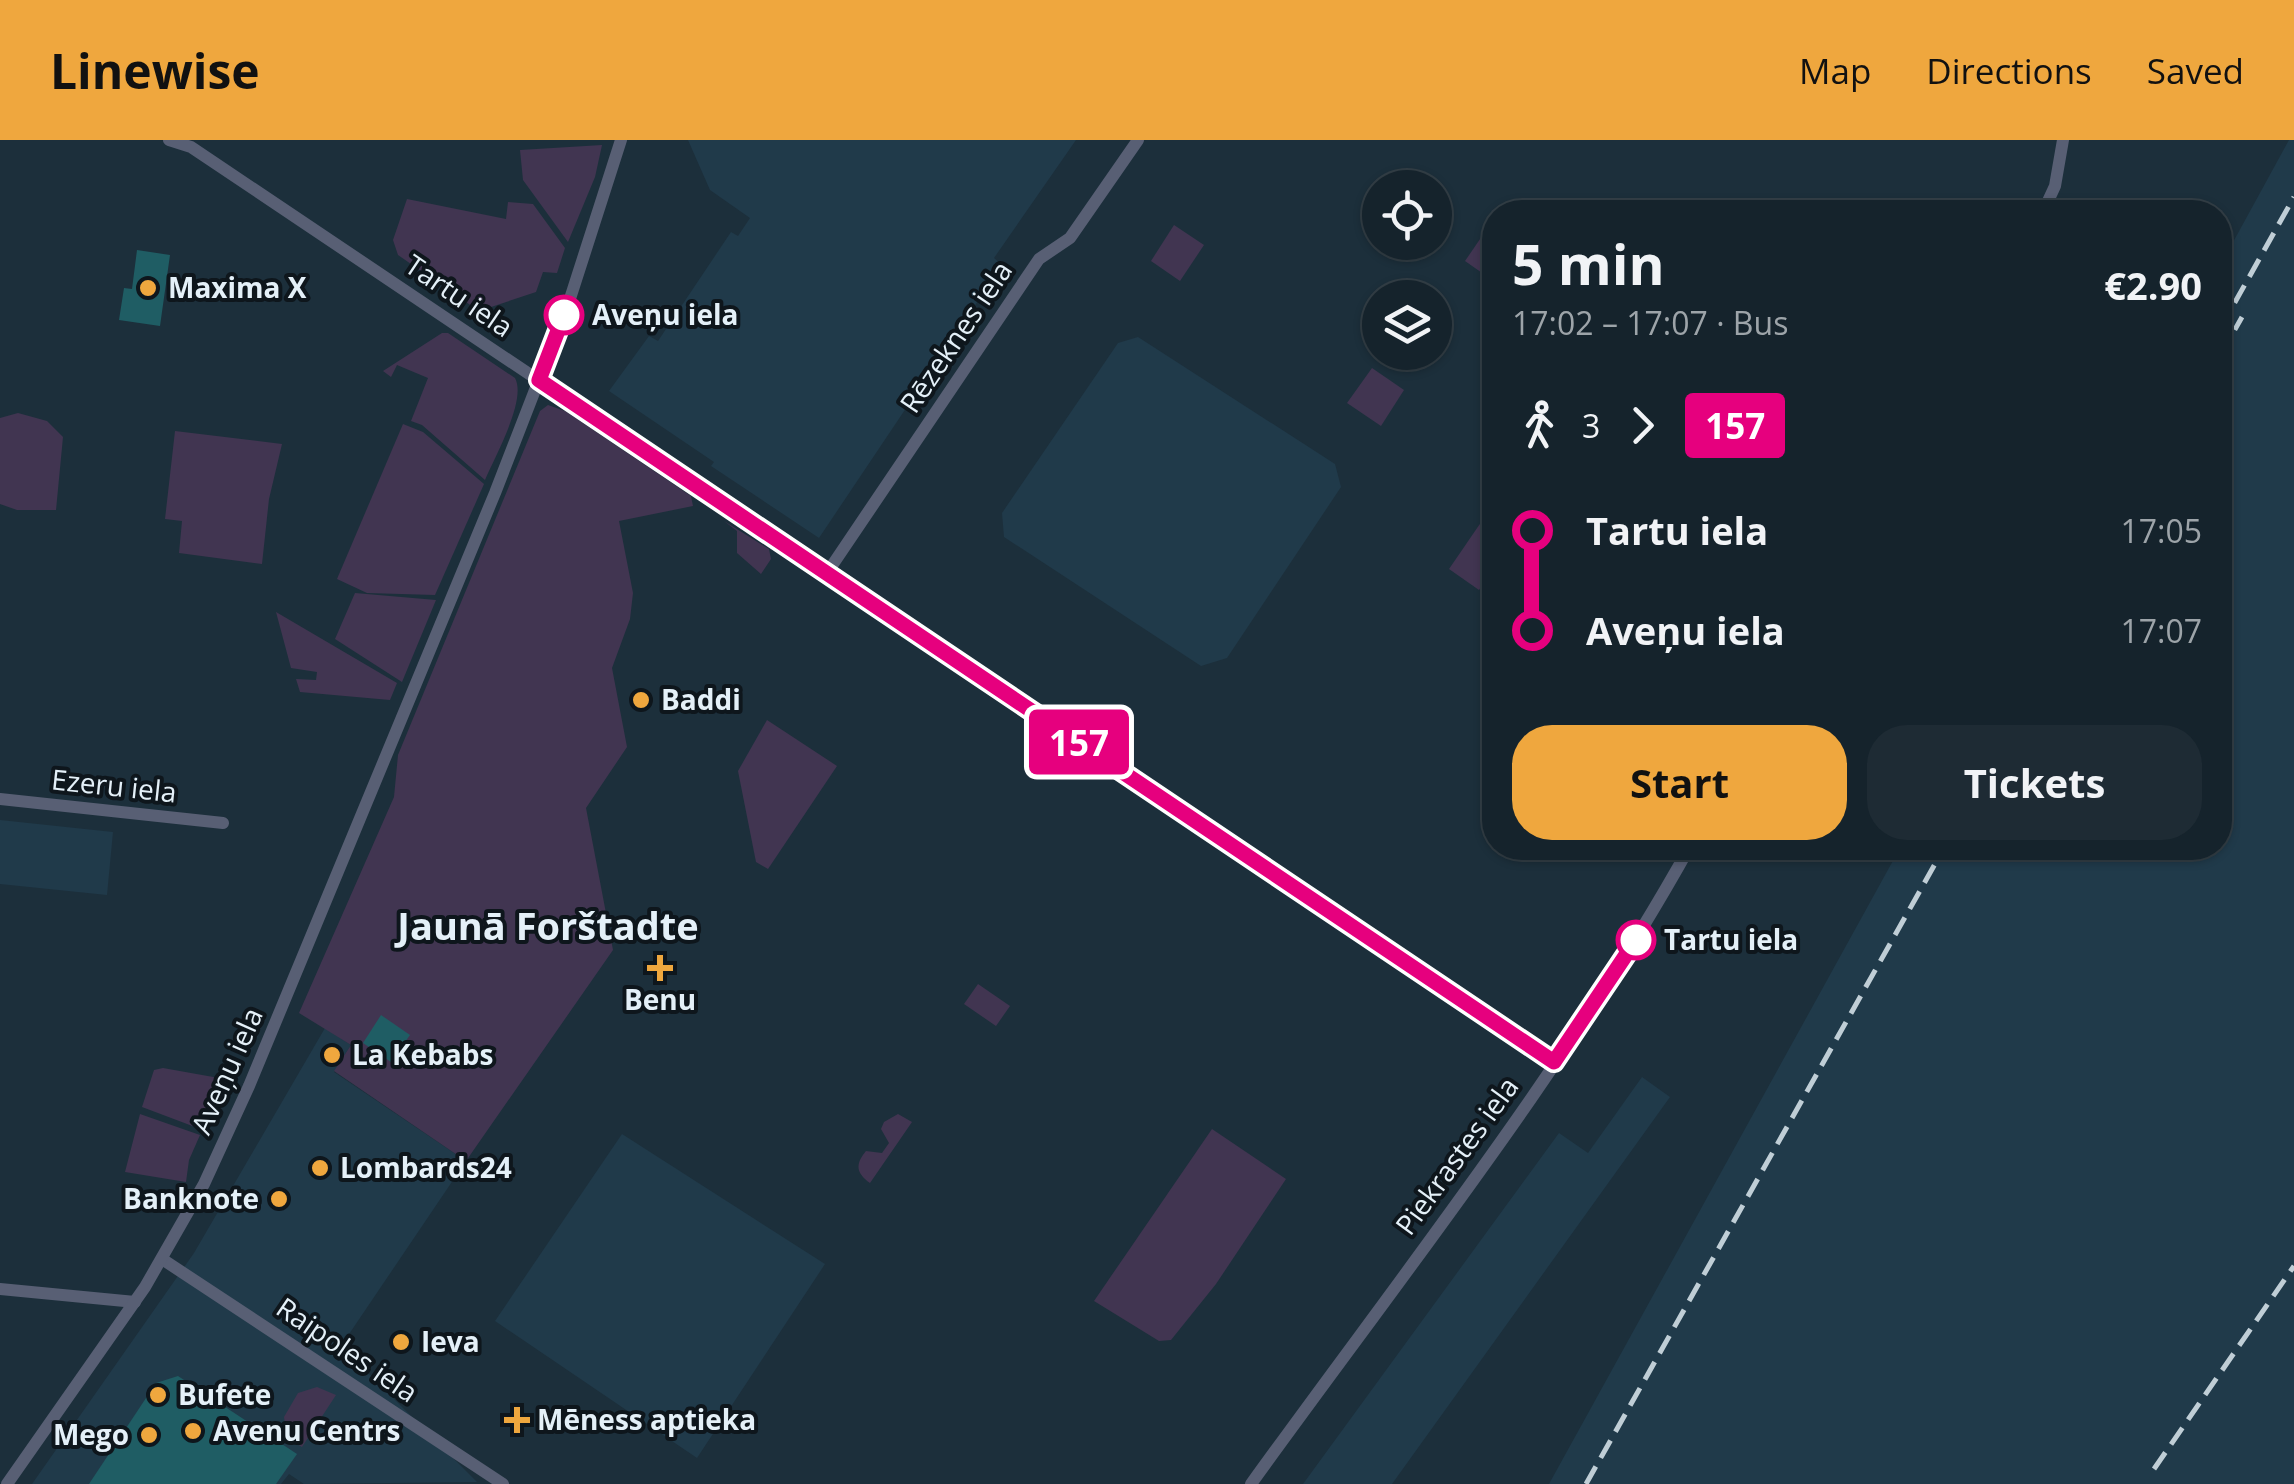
<!DOCTYPE html>
<html lang="en">
<head>
<meta charset="utf-8">
<style>
	:root { --surface:#15232c; --page:#1e2b34; --text:#f1f3f6; --muted:#9da4a9; --line:#344048; --accent:#efa73e }
	body { margin:0; font-family:"Open Sans",sans-serif; background:var(--page); color:var(--text); height:100vh; display:flex; flex-direction:column; font-size:38px; white-space:nowrap }
	* { box-sizing:border-box; margin:0 }
	p { font-size:32px; color:var(--muted) }
	.icon { flex:none; width:55px; height:55px; fill:none; stroke:currentColor; stroke-width:2; stroke-linecap:round; stroke-linejoin:round }
	.map { position:relative; flex:1; overflow:hidden }
	.drawer { position:absolute; left:1482px; top:60px; width:750px; height:660px; display:flex; flex-direction:column; background:var(--surface); border-radius:40px; box-shadow:0 2px 8px #0004,0 0 0 2px var(--line) }
	.drawer>* { flex:none }
	.badge { padding:0 20px; border-radius:8px; font-size:35px; line-height:65px }
	.buttons { position:absolute; left:1362px; top:30px; display:grid; gap:20px }
	.buttons a { display:grid; place-items:center; width:90px; height:90px; border-radius:50%; background:var(--surface); box-shadow:0 2px 8px #0004,0 0 0 2px var(--line); font-size:50px }
	.map>.badge { position:absolute; translate:-50% -50%; box-shadow:0 0 0 5px #fff }
	.legs { display:flex; align-items:center; gap:15px; height:110px; padding:0 30px; font-size:32px }
	.legs p { margin-inline-start:auto }
	.overview { display:flex; align-items:center; justify-content:space-between; height:170px; padding:0 30px }
	h1 { font-size:55px; font-weight:700; line-height:75px }
	.button { display:flex; gap:20px; margin-top:auto; padding:20px 30px }
	.button a { flex:1; height:115px; border-radius:40px; background:var(--accent); color:#111; font-size:40px; font-weight:700; line-height:115px; text-align:center }
	.button a+a { background:var(--page); color:var(--text) }
	ul { padding:0 30px; list-style:none }
	li { display:flex; align-items:center; gap:35px; height:100px; font-size:38px }
	li i { display:grid; place-items:center; width:15px; height:100%; margin:0 12px; background:currentColor }
	li i::after { content:''; width:25px; height:25px; margin:-12px; border:8px solid; border-radius:50%; background:var(--surface) }
	li p { margin-inline-start:auto }
	li:first-child i { background:linear-gradient(#0000 50%,currentColor 0) }
	li:last-child i { background:linear-gradient(currentColor 50%,#0000 0) }
	header { display:flex; align-items:center; gap:60px; box-sizing:border-box; height:140px; padding:0 50px; background:var(--accent); color:#111 }
	header strong { font-size:48px }
	nav { display:flex; gap:55px; margin-inline-start:auto; font-size:35px }
	.map>svg:first-child { display:block }
	.built { fill:#203a4a }
	.green { fill:#413551 }
	.building { fill:#1f5d64 }
	.lines { fill:none; stroke-linecap:round; stroke-linejoin:round }
	.minor { stroke:#585f74; stroke-width:12 }
	.rail { stroke:#c0ced6; stroke-width:5; stroke-dasharray:20 10; stroke-linecap:butt }
	.line-1-casing { stroke:#fff; stroke-width:22 }
	.line-1 { stroke:#e6007e; stroke-width:15 }
	.poi-dot { fill:#efa73e; stroke:#0e161c; stroke-width:4 }
	.stop-1-dot { fill:#fff; stroke:#e6007e; stroke-width:5 }
	.labels { text-anchor:middle; stroke-width:8; stroke-linejoin:round; paint-order:stroke }
	.poi-label { font-size:28px; font-weight:bold; fill:#e4f0f8; stroke:#0e161c; text-anchor:start }
	.street-label { font-size:28px; fill:#e4f0f8; stroke:#0e161c }
	.stop-label { font-size:28px; font-weight:bold; fill:#e4f0f8; stroke:#0e161c; text-anchor:start }
	.district-label { font-size:38px; font-weight:bold; fill:#e4f0f8; stroke:#0e161c }
</style>
</head>
<body>
<header>
<strong>Linewise</strong>
<nav><a>Map</a><a>Directions</a><a>Saved</a></nav>
</header>
<div class="map">
<svg width="2294" height="1344" viewBox="0 0 2294 1344">
	<rect width="100%" height="100%" fill="#1c2f3b"/>
	<g class="built">
		<path d="M 688,0 L 1076,0 L 994,118 L 1002,125 L 819,398 L 711,326 L 714,322 L 609,251 L 649,196 L 658,201 L 731,92 L 738,96 L 750,78 L 710,50 Z"/>
		<path d="M 2289,0 L 2294,0 L 2294,1344 L 1549,1344 L 1900,708 L 2220,708 L 2220,126 Z"/>
		<path d="M 1138,197 L 1335,324 L 1341,347 L 1227,518 L 1201,526 L 1004,397 L 1002,373 L 1118,203 Z"/>
		<path d="M 0,680 L 113,692 L 107,755 L 0,744 Z"/>
		<path d="M 325,888 L 351,905 L 334,932 L 466,1021 L 341,1206 L 477,1342 L 304,1344 L 289,1334 L 281,1344 L 32,1344 L 194,1113 Z"/>
		<path d="M 1642,937 L 1670,957 L 1392,1344 L 1303,1344 L 1559,993 L 1588,1013 Z"/>
		<path d="M 622,994 L 825,1124 L 697,1318 L 495,1181 Z"/>
	</g>
	<g class="green">
		<path d="M 602,5 L 595,37 L 568,102 L 523,40 L 520,10 Z"/>
		<path d="M 407,59 L 506,79 L 508,62 L 533,64 L 565,108 L 557,133 L 543,132 L 536,152 L 479,171 L 398,115 L 393,100 Z"/>
		<path d="M 1174,85 L 1204,105 L 1180,141 L 1151,121 Z"/>
		<path d="M 1489,86 L 1495,90 L 1495,142 L 1465,121 Z"/>
		<path d="M 442,193 L 448,193 L 515,238 C 527,260 495,316 485,340 L 422,285 L 411,281 L 428,238 L 397,225 L 391,237 L 383,231 Z"/>
		<path d="M 1372,228 L 1404,250 L 1381,286 L 1347,263 Z"/>
		<path d="M 548,265 L 565,271 L 691,356 L 693,366 L 619,381 L 633,453 L 630,479 L 612,528 L 627,607 L 586,668 L 613,810 L 466,1021 L 334,931 L 351,905 L 299,873 L 394,657 L 398,615 L 540,271 Z"/>
		<path d="M 18,273 L 47,281 L 63,297 L 56,370 L 17,370 L 0,364 L 0,278 Z"/>
		<path d="M 403,284 L 423,292 L 484,344 L 435,455 L 367,453 L 337,439 Z"/>
		<path d="M 175,291 L 282,304 L 269,359 L 262,424 L 179,413 L 182,381 L 165,379 Z"/>
		<path d="M 1495,362 L 1495,426 L 1479,450 L 1449,429 Z"/>
		<path d="M 724,381 L 769,409 L 771,419 L 761,434 L 737,413 L 737,391 Z"/>
		<path d="M 355,453 L 436,460 L 402,542 L 335,499 Z"/>
		<path d="M 276,472 L 397,543 L 390,560 L 300,552 L 296,539 L 316,540 L 317,532 L 291,528 Z"/>
		<path d="M 767,580 L 837,626 L 768,729 L 756,722 L 738,631 Z"/>
		<path d="M 978,844 L 1010,866 L 996,886 L 964,864 Z"/>
		<path d="M 163,928 L 230,940 L 203,990 L 142,967 L 154,930 Z"/>
		<path d="M 140,974 L 200,995 L 189,1020 L 186,1042 L 125,1032 Z"/>
		<path d="M 898,974 L 912,982 L 870,1043 C 856,1033 855,1024 866,1011 L 882,1013 L 889,1003 L 881,989 L 884,982 Z"/>
		<path d="M 1212,989 L 1286,1039 L 1216,1144 L 1171,1200 L 1159,1201 L 1094,1161 Z"/>
		<path d="M 317,1247 L 336,1255 L 302,1307 L 287,1298 L 284,1277 L 298,1253 Z"/>
	</g>
	<g class="building">
		<path d="M 137,110 L 170,115 L 160,186 L 119,180 L 124,148 L 132,149 Z"/>
		<path d="M 381,875 L 410,895 L 391,922 L 363,903 Z"/>
		<path d="M 178,1236 L 297,1314 L 276,1344 L 89,1344 L 156,1243 Z"/>
	</g>
	<g class="lines">
		<g class="minor">
			<path d="M 169,0 L 191,7 L 1554,922"/>
			<path d="M 2043,72 L 2055,46 L 2063,0"/>
			<path d="M 827,433 L 1039,119 L 1070,98 L 1138,0"/>
			<path d="M 0,659 L 223,683"/>
			<path d="M 162,1119 L 503,1344"/>
			<path d="M 0,1149 L 135,1162"/>
			<path d="M 7,1344 L 145,1147 L 204,1044 L 249,946 L 495,353 L 568,165 L 621,0"/>
			<path d="M 1251,1344 C 1401,1136 1564,932 1689,708"/>
		</g>
		<g class="rail">
			<path d="M 2220,189 L 2294,57"/>
			<path d="M 2220,216 L 2242,177"/>
			<path d="M 2154,1329 L 2294,1126"/>
			<path d="M 1586,1344 L 1944,708"/>
		</g>
	</g>
	<g class="lines">
		<defs>
			<path id="line-1" d="M 564,175 L 539,240 L 1554,922 L 1636,800"/>
		</defs>
		<use href="#line-1" class="line-1-casing"/>
		<use href="#line-1" class="line-1"/>
	</g>
	<g class="poi-dot">
		<circle cx="148" cy="148" r="10"/>
		<circle cx="641" cy="560" r="10"/>
		<path d="M655 813h10v10h10v10h-10v10h-10v-10h-10v-10h10z"/>
		<circle cx="332" cy="915" r="10"/>
		<circle cx="320" cy="1028" r="10"/>
		<circle cx="279" cy="1059" r="10"/>
		<circle cx="401" cy="1202" r="10"/>
		<circle cx="158" cy="1255" r="10"/>
		<path d="M512 1265h10v10h10v10h-10v10h-10v-10h-10v-10h10z"/>
		<circle cx="193" cy="1291" r="10"/>
		<circle cx="149" cy="1295" r="10"/>
	</g>
	<g class="stop-1-dot">
		<circle cx="564" cy="175" r="18"/>
		<circle cx="1636" cy="800" r="18"/>
	</g>
	<g class="labels">
		<g class="poi-label">
			<text x="168" y="158">Maxima X</text>
			<text x="661" y="570">Baddi</text>
			<text x="660" y="870" text-anchor="middle">Benu</text>
			<text x="352" y="925">La Kebabs</text>
			<text x="340" y="1038">Lombards24</text>
			<text x="259" y="1069" text-anchor="end">Banknote</text>
			<text x="421" y="1212">Ieva</text>
			<text x="178" y="1265">Bufete</text>
			<text x="537" y="1290">Mēness aptieka</text>
			<text x="213" y="1301">Avenu Centrs</text>
			<text x="129" y="1305" text-anchor="end">Mego</text>
		</g>
		<g class="street-label">
			<text transform="translate(459 156) rotate(34)" y="10">Tartu iela</text>
			<text transform="translate(956 197) rotate(-56)" y="10">Rēzeknes iela</text>
			<text transform="translate(114 646) rotate(6)" y="10">Ezeru iela</text>
			<text transform="translate(227 931) rotate(-66)" y="10">Aveņu iela</text>
			<text transform="translate(1457 1016) rotate(-54)" y="10">Piekrastes iela</text>
			<text transform="translate(347 1210) rotate(34)" y="10">Raipoles iela</text>
		</g>
		<g class="stop-label">
			<text x="592" y="185">Aveņu iela</text>
			<text x="1664" y="810">Tartu iela</text>
		</g>
		<g class="district-label">
			<text x="548" y="800">Jaunā Forštadte</text>
		</g>
	</g>
</svg>
<div class="buttons">
<a><svg class="icon" aria-label="locate" viewBox="0 0 24 24"><circle cx="12" cy="12" r="6"/><path d="M12 2v4M12 18v4M2 12h4M18 12h4"/></svg></a>
<a><svg class="icon" aria-label="layers" viewBox="0 0 24 24"><path d="M12 4l9 5-9 5-9-5zM3 14l9 5 9-5"/></svg></a>
</div>
<b class="badge" style="left:1079px;top:602px;background:#e6007e;color:#fff">157</b>
<section class="drawer">
<div class="overview"><div><h1>5 min</h1><p>17:02 – 17:07 · Bus</p></div><b>€2.90</b></div>
<div class="legs"><svg class="icon" aria-label="walk" viewBox="0 0 24 24"><circle cx="13" cy="4" r="2"/><path d="M13 8l-2 6 4 7M11 14l-3 7M7 12l3-4h3l4 4"/></svg>3<svg class="icon" aria-label="forward" viewBox="0 0 24 24"><path d="M9 5l7 7-7 7"/></svg><b class="badge" style="background:#e6007e;color:#fff">157</b></div>
<ul>
<li><i style="color:#e6007e"></i><b>Tartu iela</b><p>17:05</p></li>
<li><i style="color:#e6007e"></i><b>Aveņu iela</b><p>17:07</p></li>
</ul>
<div class="button"><a>Start</a><a>Tickets</a></div>
</section>
</div>
</body>
</html>
